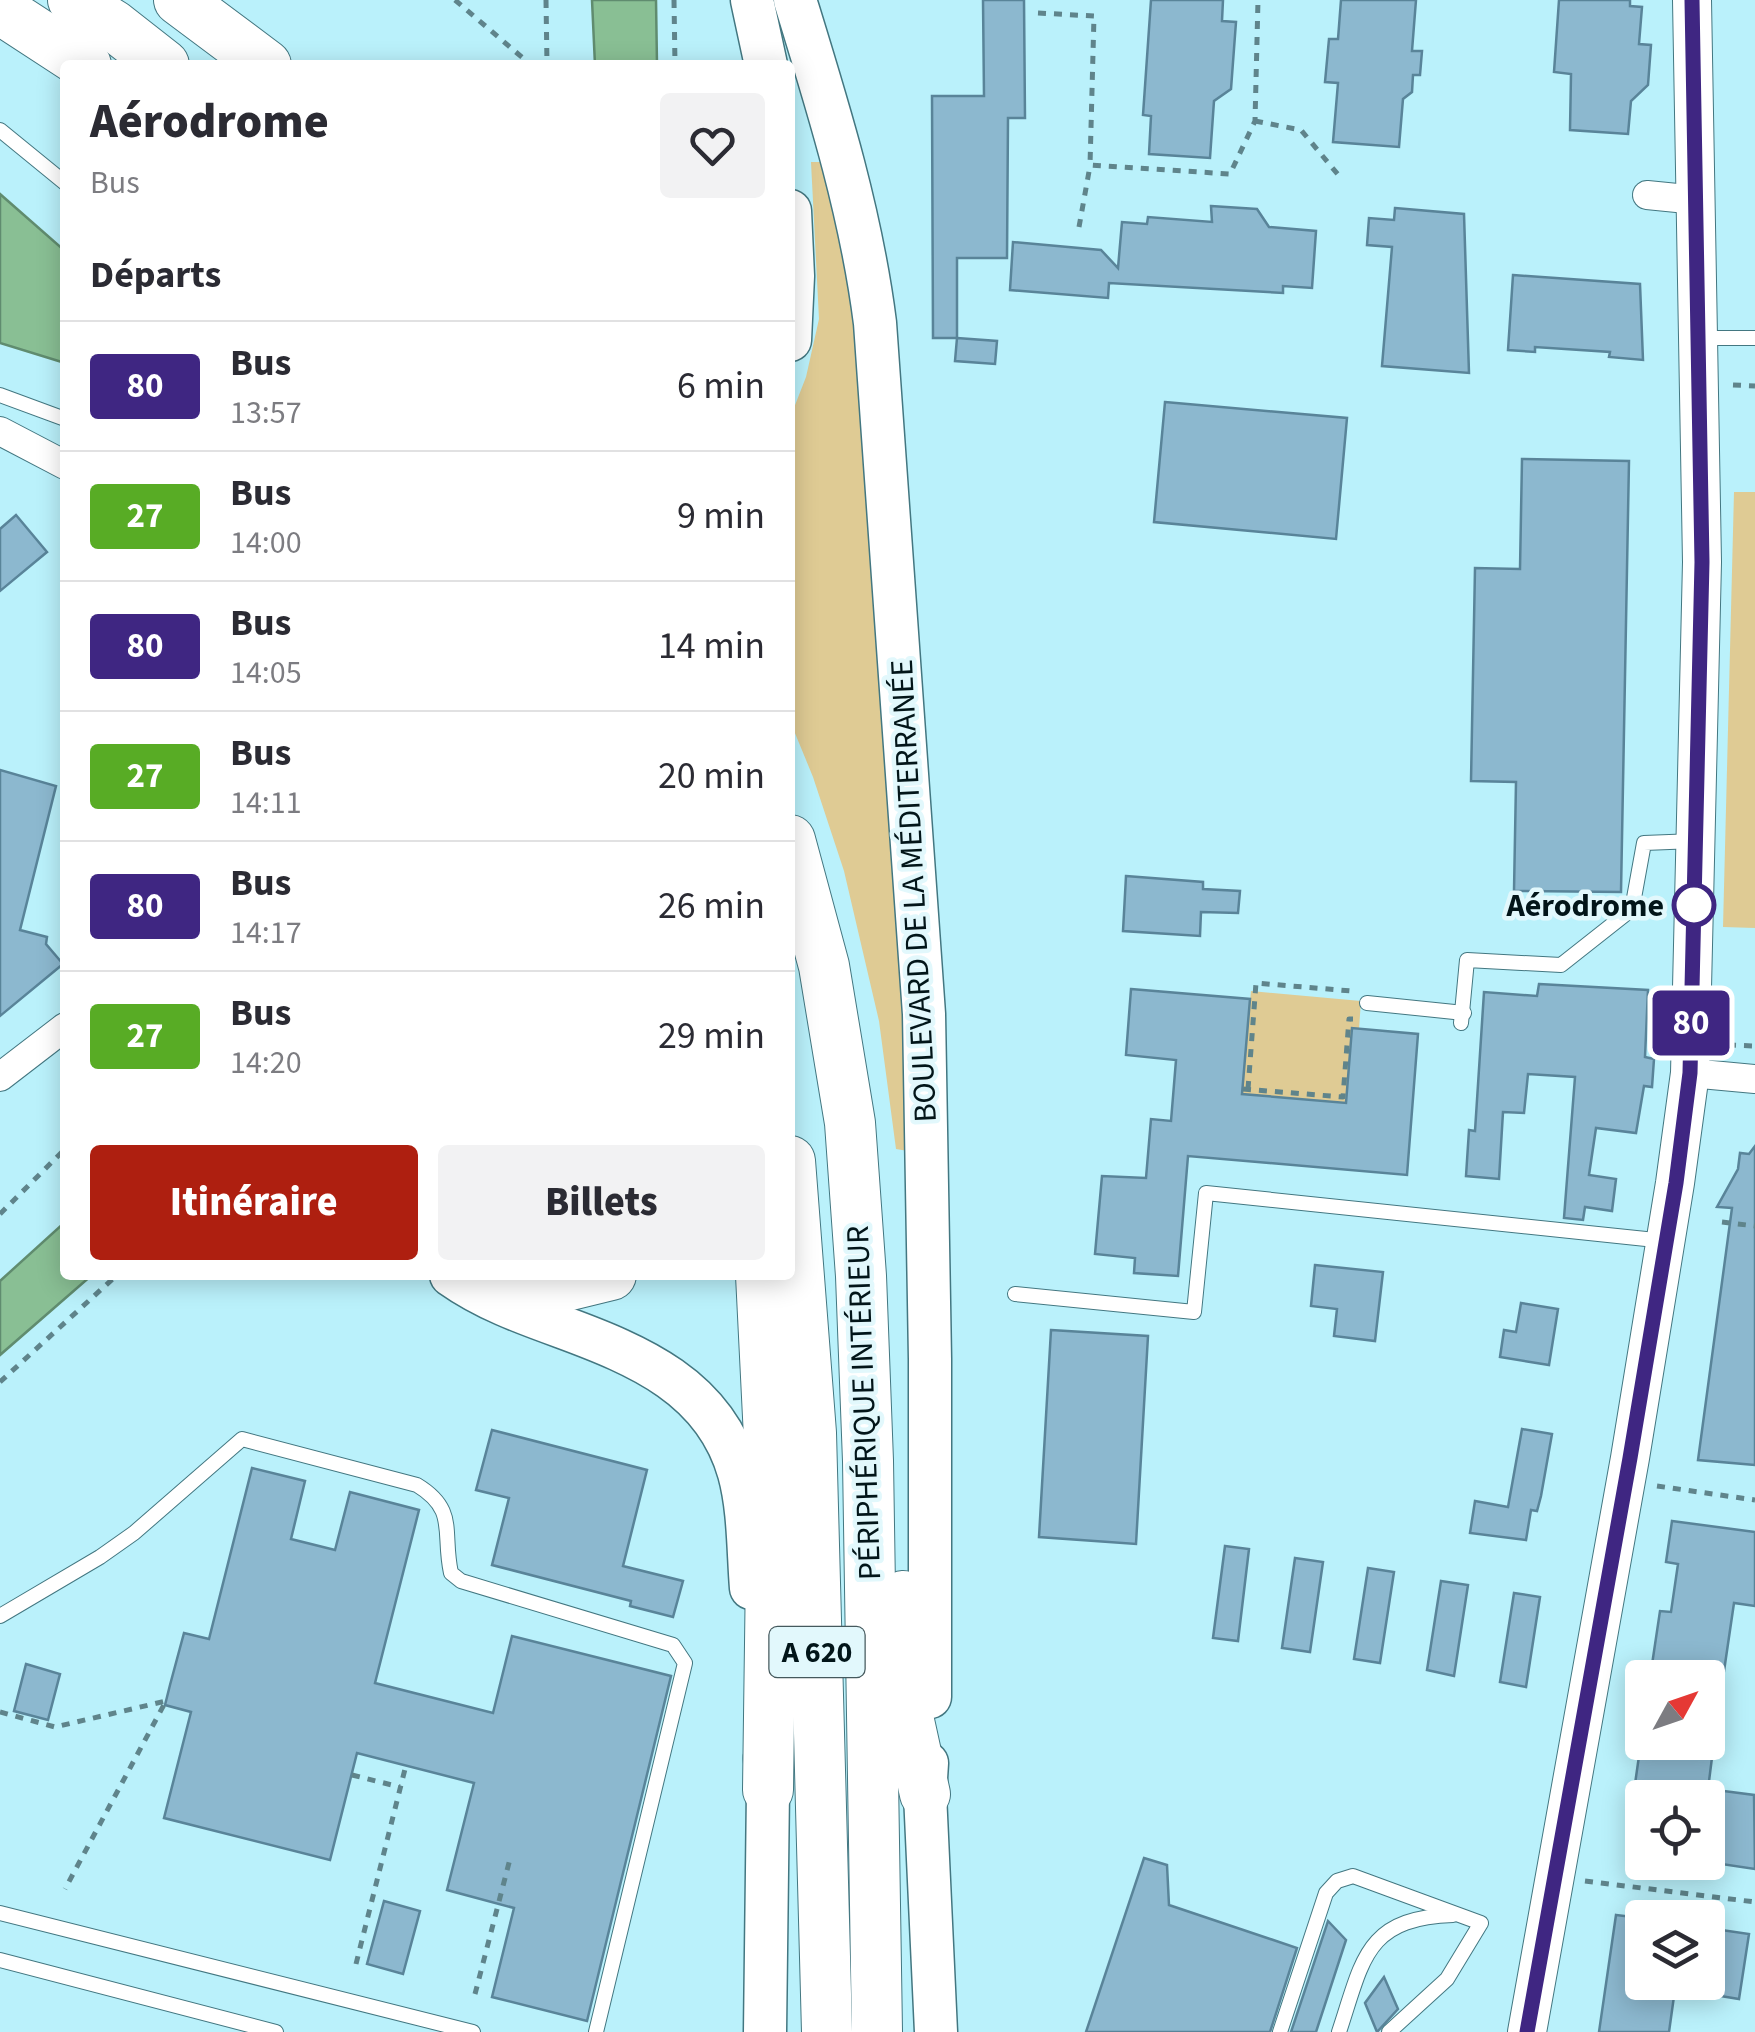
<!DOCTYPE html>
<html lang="fr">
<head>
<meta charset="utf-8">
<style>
	:root { --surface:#fff; --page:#f2f2f3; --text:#2b2b33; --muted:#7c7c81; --line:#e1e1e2; --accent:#ae1f10 }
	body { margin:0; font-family:"Source Sans 3",sans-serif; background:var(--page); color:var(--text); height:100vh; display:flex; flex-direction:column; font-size:38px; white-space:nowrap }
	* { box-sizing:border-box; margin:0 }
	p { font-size:32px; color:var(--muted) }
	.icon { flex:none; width:55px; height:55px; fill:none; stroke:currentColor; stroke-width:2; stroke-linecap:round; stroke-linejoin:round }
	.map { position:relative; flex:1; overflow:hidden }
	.side { position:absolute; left:60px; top:60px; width:735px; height:1220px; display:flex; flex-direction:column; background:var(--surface); border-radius:10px; box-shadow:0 5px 25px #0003 }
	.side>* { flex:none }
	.badge { padding:0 20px; border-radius:8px; font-size:35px; line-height:65px }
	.needle { width:65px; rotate:50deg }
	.fabs { position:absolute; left:1625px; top:1660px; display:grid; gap:20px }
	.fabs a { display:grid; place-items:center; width:100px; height:100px; border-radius:10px; background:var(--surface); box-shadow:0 5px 25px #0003; font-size:50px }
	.map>.badge { position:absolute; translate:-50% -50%; box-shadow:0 0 0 5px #fff }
	h2 { padding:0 30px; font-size:38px; line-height:90px }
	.round { display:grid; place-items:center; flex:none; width:105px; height:105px; border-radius:10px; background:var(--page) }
	.head { display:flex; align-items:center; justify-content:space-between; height:170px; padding:0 30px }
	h1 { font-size:48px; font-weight:800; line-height:75px }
	.cta { display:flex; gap:20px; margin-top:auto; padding:20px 30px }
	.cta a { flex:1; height:115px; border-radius:10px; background:var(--accent); color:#fff; font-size:40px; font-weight:800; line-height:115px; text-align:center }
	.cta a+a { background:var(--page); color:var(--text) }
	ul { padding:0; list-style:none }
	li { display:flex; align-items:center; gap:30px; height:130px; padding:0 30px; border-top:2px solid var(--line) }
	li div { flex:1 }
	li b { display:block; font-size:38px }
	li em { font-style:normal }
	li .badge { min-width:110px; font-weight:700; text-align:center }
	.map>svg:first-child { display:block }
	.green { fill:#dfcb94 }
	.water { fill:#89bf94; stroke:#608c6f; stroke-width:2.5 }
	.building { fill:#8cb8cf; stroke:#598499; stroke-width:2.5 }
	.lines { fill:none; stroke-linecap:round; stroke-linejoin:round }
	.lane-casing { stroke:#437781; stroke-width:16 }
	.street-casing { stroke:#437781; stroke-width:30 }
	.secondary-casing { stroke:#437781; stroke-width:40 }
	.primary-casing { stroke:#437781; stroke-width:45 }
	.highway-casing { stroke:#437781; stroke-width:52 }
	.path { stroke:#5f848b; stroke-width:5; stroke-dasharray:8 8; stroke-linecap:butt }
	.lane { stroke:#fff; stroke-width:14 }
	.street { stroke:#fff; stroke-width:28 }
	.secondary { stroke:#fff; stroke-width:38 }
	.primary { stroke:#fff; stroke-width:42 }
	.highway { stroke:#fff; stroke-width:50 }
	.line-casing { stroke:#fff; stroke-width:22 }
	.line { stroke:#3f2682; stroke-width:15 }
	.stop-dot { fill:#fff; stroke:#3f2682; stroke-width:5 }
	.labels { text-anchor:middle; stroke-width:9; stroke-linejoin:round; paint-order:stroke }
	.shield { fill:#e2f8fc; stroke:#45595d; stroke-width:2.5 }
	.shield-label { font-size:30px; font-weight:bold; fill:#021519 }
	.street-label { font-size:32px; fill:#021519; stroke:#e2f8fc }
	.stop-label { font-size:32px; font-weight:bold; fill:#021519; stroke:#e2f8fc; text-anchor:end }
</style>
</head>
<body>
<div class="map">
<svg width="1755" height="2032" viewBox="0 0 1755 2032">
	<rect width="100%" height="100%" fill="#baf1fb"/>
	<g class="green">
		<path d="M 811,162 L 821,162 L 855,297 L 903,976 L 908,1151 L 896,1149 L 879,1021 L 844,871 L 813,777 L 790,721 L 790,418 L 806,377 L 819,319 Z"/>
		<path d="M 1734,492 L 1755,492 L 1755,928 L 1723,927 Z"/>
		<path d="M 1251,991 L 1361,1001 L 1359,1029 L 1352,1029 L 1346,1103 L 1242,1094 Z"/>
	</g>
	<g class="water">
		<path d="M 592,0 L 656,0 L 657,65 L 595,65 Z"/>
		<path d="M 0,194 L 65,251 L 65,363 L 0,343 Z"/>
		<path d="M 65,1222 L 65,1275 L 92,1275 L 0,1355 L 0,1281 Z"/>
	</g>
	<g class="building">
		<path d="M 983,0 L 1024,0 L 1025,118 L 1008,118 L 1007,258 L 957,258 L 957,338 L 933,338 L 932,96 L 984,96 Z"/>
		<path d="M 1151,0 L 1223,0 L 1222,21 L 1236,22 L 1231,89 L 1214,101 L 1210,158 L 1149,154 L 1151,116 L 1143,115 Z"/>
		<path d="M 1341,0 L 1416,0 L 1412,51 L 1422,51 L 1420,75 L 1413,75 L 1412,92 L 1403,99 L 1399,147 L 1333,142 L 1338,83 L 1325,82 L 1329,39 L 1338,39 Z"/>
		<path d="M 1559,0 L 1630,0 L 1630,6 L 1642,7 L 1639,44 L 1651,45 L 1648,85 L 1631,101 L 1628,134 L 1570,130 L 1571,74 L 1554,72 Z"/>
		<path d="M 1211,206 L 1257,209 L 1269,227 L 1316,231 L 1312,288 L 1283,286 L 1283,293 L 1109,283 L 1108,298 L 1010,290 L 1013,242 L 1101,250 L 1118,268 L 1122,222 L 1147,224 L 1148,217 L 1212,222 Z"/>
		<path d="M 1395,208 L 1464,214 L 1469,373 L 1382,366 L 1392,247 L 1367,245 L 1369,218 L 1394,220 Z"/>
		<path d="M 1513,275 L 1640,284 L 1643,360 L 1609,357 L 1610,352 L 1535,347 L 1535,352 L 1508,350 Z"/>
		<path d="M 957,338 L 997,341 L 995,364 L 955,361 Z"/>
		<path d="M 1165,402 L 1347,418 L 1336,539 L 1154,522 Z"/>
		<path d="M 1522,459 L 1629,461 L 1621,892 L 1514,891 L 1516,782 L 1471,781 L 1475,568 L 1520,569 Z"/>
		<path d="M 16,515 L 47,552 L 0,591 L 0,529 Z"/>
		<path d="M 0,770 L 56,786 L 20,930 L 47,937 L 46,944 L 63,964 L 0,1016 Z"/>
		<path d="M 1126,876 L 1203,882 L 1203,889 L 1240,891 L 1238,913 L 1201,912 L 1200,936 L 1123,931 Z"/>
		<path d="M 1539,984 L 1648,990 L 1645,1057 L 1654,1059 L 1652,1087 L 1644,1086 L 1636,1133 L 1596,1128 L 1589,1175 L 1616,1179 L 1612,1211 L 1585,1207 L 1583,1220 L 1564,1218 L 1575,1077 L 1528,1074 L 1524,1113 L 1503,1112 L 1499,1179 L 1466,1176 L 1469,1130 L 1475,1131 L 1484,992 L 1537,996 Z"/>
		<path d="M 1131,989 L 1250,999 L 1242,1094 L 1346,1103 L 1352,1028 L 1418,1034 L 1407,1175 L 1188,1156 L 1178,1276 L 1134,1273 L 1135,1258 L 1095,1254 L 1102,1176 L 1146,1178 L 1151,1119 L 1171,1121 L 1176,1060 L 1126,1055 Z"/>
		<path d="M 1755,1146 L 1755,1465 L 1698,1460 L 1732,1208 L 1717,1207 L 1738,1169 L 1740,1153 L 1749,1154 Z"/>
		<path d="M 1315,1265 L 1383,1272 L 1375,1341 L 1334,1336 L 1337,1309 L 1311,1306 Z"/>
		<path d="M 1521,1303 L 1558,1309 L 1549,1365 L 1500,1357 L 1504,1330 L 1516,1332 Z"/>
		<path d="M 1051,1330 L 1148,1336 L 1136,1544 L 1039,1537 Z"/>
		<path d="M 1522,1429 L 1552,1434 L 1541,1496 L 1537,1511 L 1531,1510 L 1526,1540 L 1470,1533 L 1475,1501 L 1508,1507 Z"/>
		<path d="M 492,1430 L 647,1470 L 623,1566 L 683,1581 L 673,1617 L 630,1606 L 631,1601 L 492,1565 L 509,1498 L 476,1490 Z"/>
		<path d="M 252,1468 L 305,1481 L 291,1539 L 335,1550 L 350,1492 L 419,1510 L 375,1683 L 493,1713 L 512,1636 L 671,1676 L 587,2021 L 492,1997 L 514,1908 L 447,1890 L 474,1783 L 357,1753 L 330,1860 L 164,1818 L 191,1712 L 165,1705 L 170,1685 L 184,1633 L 209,1639 Z"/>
		<path d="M 1672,1521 L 1755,1532 L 1755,1606 L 1734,1603 L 1723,1678 L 1650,1678 L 1660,1611 L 1671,1612 L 1678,1564 L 1666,1562 Z"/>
		<path d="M 1225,1546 L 1249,1549 L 1238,1641 L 1213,1638 Z"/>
		<path d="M 1295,1558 L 1323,1562 L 1310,1652 L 1282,1648 Z"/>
		<path d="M 1368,1568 L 1394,1572 L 1380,1663 L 1354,1659 Z"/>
		<path d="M 1441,1581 L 1468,1585 L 1454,1676 L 1427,1670 Z"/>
		<path d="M 1514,1593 L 1540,1597 L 1526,1687 L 1500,1682 Z"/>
		<path d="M 26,1664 L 60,1674 L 48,1720 L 14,1711 Z"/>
		<path d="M 1641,1742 L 1714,1742 L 1708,1789 L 1754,1795 L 1755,1869 L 1708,1862 L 1708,1789 L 1706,1798 L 1633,1798 Z"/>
		<path d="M 1144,1858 L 1167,1865 L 1169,1905 L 1297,1948 L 1270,2032 L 1086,2032 Z"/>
		<path d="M 384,1901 L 420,1911 L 403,1974 L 367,1964 Z"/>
		<path d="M 1616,1915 L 1642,1918 L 1642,1982 L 1676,1982 L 1669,2032 L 1599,2032 Z"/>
		<path d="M 1328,1921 L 1346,1940 L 1316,2032 L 1291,2032 Z"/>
		<path d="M 1708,1928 L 1749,1934 L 1739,1999 L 1708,1994 Z"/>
		<path d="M 1384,1977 L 1398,2009 L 1377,2032 L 1365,2003 Z"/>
	</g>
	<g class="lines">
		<defs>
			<g id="lane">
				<path d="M 0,130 L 65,183"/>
				<path d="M 1700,338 L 1755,338"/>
				<path d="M 0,395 L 65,419"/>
				<path d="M 1367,1003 L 1464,1013"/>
				<path d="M 1461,1023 L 1467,960 L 1561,965 L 1632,909 L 1644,843 L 1695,841"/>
				<path d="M 1015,1294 L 1194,1312 L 1206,1193 L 1665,1241"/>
				<path d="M 0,1616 L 100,1557 L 134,1533 L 242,1439 L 417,1485 C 458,1510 442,1532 451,1573 L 461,1581 L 673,1645 L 685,1663 L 596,2032"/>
				<path d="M 0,1913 L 473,2032"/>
				<path d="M 0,1960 L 276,2032"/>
				<path d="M 1280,2032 L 1326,1893 L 1337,1881 L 1353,1876 L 1481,1923 L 1447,1979 L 1389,2032"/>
				<path d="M 1339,2032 C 1363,1960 1365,1918 1453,1915"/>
			</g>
			<g id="street">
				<path d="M 1647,195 L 1697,200"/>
				<path d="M 0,431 L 65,465"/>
				<path d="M 1690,1073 L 1755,1079"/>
				<path d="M 0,1077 L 65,1027"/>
			</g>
			<path id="secondary" d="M 1527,2032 L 1630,1458 L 1675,1183 L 1690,1073 L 1702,562 L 1692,0"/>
			<g id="primary">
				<path d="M 752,0 L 766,65"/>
				<path d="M 795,0 C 828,107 861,212 875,323 L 924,1014 L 930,1359 L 930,1697"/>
				<path d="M 790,211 L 793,276 L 790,340"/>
				<path d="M 451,1275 C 485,1299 523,1313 562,1327 C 638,1355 715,1387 739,1473 C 749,1509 748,1551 751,1588"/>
				<path d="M 765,1758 L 768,1790 L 765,2032"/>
				<path d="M 927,1763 L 925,1794 L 936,2032"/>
			</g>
			<g id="highway">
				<path d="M 73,0 L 113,25 L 164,65"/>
				<path d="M 179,0 L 266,65"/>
				<path d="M 0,9 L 86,65"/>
				<path d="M 790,840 L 824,966 L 850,1123 L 861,1276 L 868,1461 L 877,2032"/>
				<path d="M 790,1161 L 811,1433 L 827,2032"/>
				<path d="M 505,1275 L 562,1287 L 611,1275"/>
				<path d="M 761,1275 L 772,1498 L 768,1790"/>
				<path d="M 903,1596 L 909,1721 L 925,1794"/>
			</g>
		</defs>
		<use href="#lane" class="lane-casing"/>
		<use href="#street" class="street-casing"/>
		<use href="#secondary" class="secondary-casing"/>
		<use href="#primary" class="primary-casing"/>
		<use href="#highway" class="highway-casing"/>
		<g class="path">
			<path d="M 455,0 L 531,65"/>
			<path d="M 546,0 L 547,65"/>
			<path d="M 674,0 L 675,65"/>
			<path d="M 1038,13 L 1094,16 L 1090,165 L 1230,174 L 1255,121 L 1258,0"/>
			<path d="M 1255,121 L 1301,130 L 1340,177"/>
			<path d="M 1079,227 L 1090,166"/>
			<path d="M 1733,385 L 1755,386"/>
			<path d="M 1728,1045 L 1755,1046"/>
			<path d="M 1243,1089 L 1343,1097 L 1349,1019 L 1353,1019"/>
			<path d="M 1248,1089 L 1256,983 L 1351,991"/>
			<path d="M 0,1214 L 65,1149"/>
			<path d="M 1722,1222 L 1755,1226"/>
			<path d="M 0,1382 L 117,1275"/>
			<path d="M 1657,1486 L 1755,1500"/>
			<path d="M 0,1712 L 55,1727 L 166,1701 L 65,1889"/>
			<path d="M 352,1775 L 400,1787"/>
			<path d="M 1585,1881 L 1755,1902"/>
			<path d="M 356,1964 L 406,1765"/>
			<path d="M 475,1994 L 511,1855"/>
		</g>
		<use href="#lane" class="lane"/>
		<use href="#street" class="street"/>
		<use href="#secondary" class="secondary"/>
		<use href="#primary" class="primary"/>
		<use href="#highway" class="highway"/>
	</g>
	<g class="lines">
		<defs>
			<path id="line" d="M 1527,2032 L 1630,1458 L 1676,1183 L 1690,1073 L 1702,562 L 1692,0"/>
		</defs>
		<use href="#line" class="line-casing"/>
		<use href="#line" class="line"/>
	</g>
	<circle class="stop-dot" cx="1694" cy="905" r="20"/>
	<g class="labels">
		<rect class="shield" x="769.5" y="1627" width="95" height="50" rx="8"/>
		<g class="shield-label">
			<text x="817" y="1662">A 620</text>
		</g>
		<g class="street-label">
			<text transform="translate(913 891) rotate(-93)" y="11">BOULEVARD DE LA MÉDITERRANÉE</text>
			<text transform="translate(863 1403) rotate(-92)" y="11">PÉRIPHÉRIQUE INTÉRIEUR</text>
		</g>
		<g class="stop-label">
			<text x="1664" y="916">Aérodrome</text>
		</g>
	</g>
</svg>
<div class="fabs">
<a><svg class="needle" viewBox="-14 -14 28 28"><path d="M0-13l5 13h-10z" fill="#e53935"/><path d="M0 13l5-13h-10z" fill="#7c7c81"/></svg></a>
<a><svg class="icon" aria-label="locate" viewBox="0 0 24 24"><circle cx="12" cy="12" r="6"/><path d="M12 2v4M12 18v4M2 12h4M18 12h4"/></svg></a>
<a><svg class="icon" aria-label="layers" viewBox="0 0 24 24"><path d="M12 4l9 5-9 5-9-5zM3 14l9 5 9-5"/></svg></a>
</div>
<b class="badge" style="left:1691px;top:1023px;background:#3f2682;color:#fff">80</b>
<section class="side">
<div class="head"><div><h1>Aérodrome</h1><p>Bus</p></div><a class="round"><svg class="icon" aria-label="heart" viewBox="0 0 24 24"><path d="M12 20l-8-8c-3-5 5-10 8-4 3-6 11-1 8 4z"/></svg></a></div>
<h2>Départs</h2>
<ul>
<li><span class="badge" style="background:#3f2682;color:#fff">80</span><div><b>Bus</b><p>13:57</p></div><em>6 min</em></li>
<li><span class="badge" style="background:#58ac25;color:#fff">27</span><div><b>Bus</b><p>14:00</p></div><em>9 min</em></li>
<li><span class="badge" style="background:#3f2682;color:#fff">80</span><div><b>Bus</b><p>14:05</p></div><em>14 min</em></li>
<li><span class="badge" style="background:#58ac25;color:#fff">27</span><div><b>Bus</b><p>14:11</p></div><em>20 min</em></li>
<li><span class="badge" style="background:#3f2682;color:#fff">80</span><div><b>Bus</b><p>14:17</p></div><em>26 min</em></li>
<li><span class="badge" style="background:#58ac25;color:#fff">27</span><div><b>Bus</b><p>14:20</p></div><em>29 min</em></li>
</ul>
<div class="cta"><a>Itinéraire</a><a>Billets</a></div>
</section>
</div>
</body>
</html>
